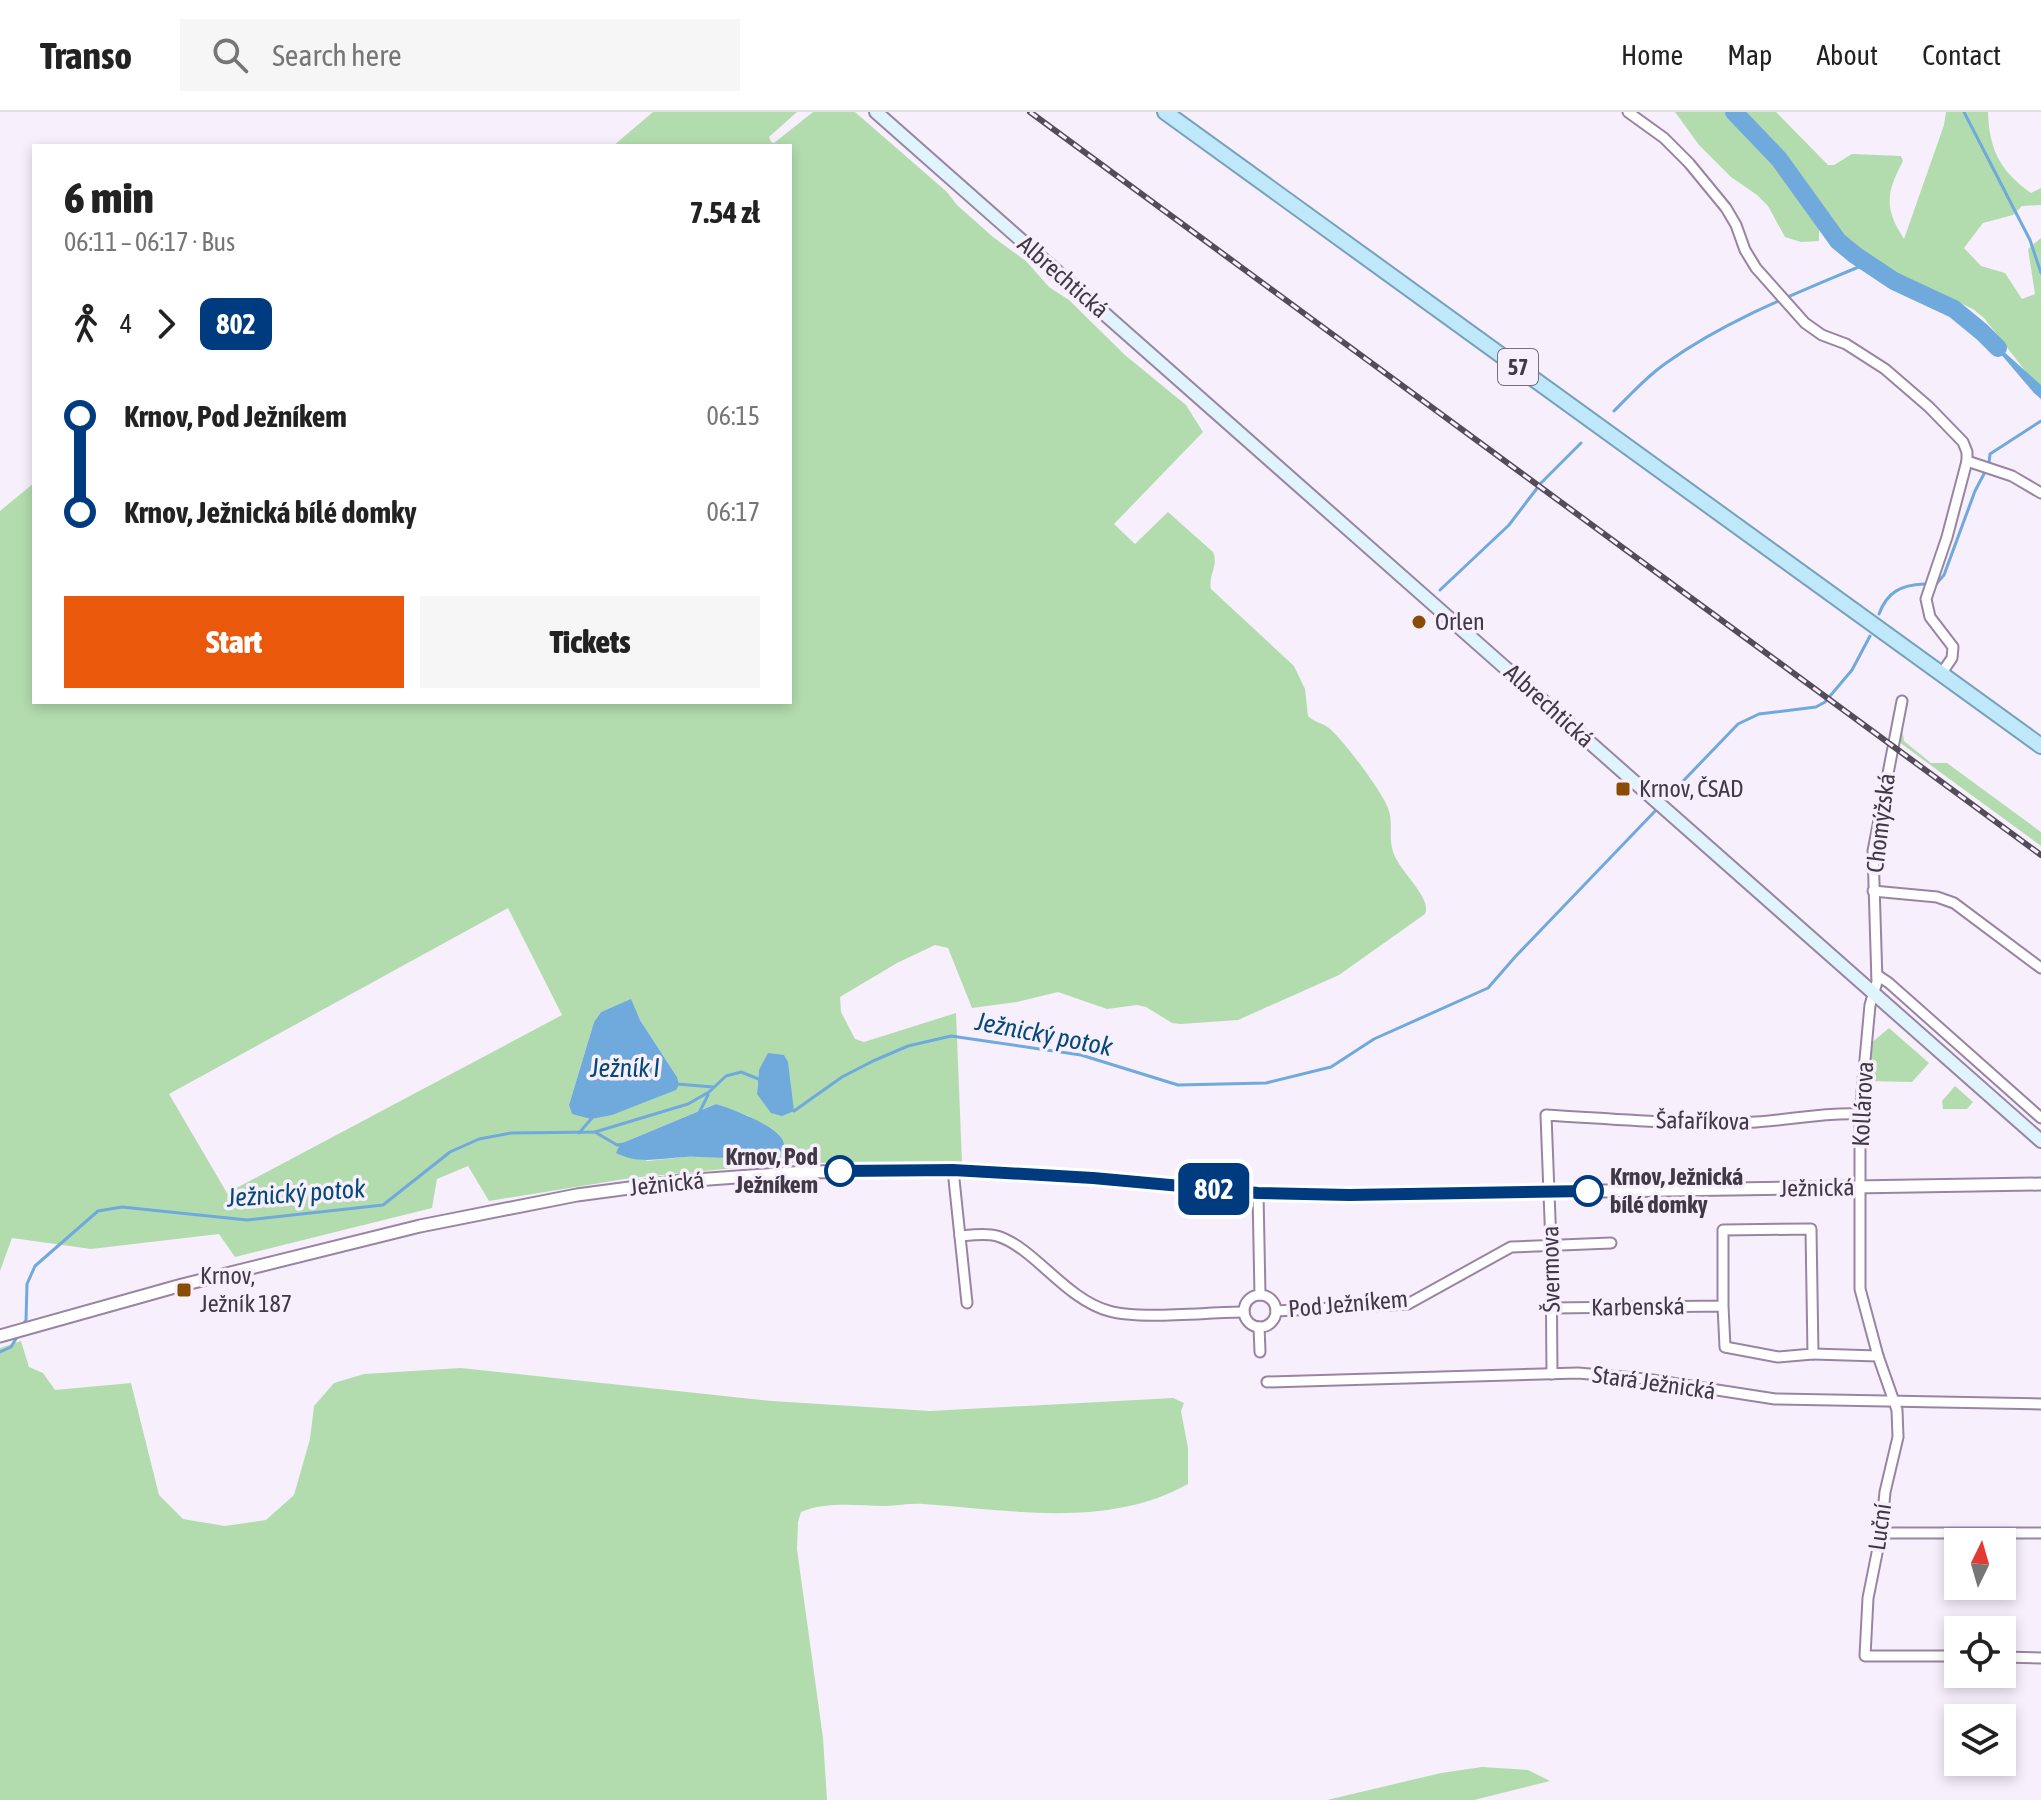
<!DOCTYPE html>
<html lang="en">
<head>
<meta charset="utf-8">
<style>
	:root { --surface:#fff; --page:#f6f6f6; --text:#222; --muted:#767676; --line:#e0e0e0; --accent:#ea580c }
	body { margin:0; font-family:"Asap Condensed",sans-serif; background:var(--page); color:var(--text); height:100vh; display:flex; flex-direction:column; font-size:30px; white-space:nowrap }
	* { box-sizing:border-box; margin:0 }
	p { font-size:26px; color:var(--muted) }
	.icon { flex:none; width:44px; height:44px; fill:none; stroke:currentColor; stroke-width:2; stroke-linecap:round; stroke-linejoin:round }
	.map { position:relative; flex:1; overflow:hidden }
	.panel { position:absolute; left:32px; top:32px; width:760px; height:560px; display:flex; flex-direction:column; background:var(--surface); border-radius:0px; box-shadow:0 4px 12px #0003 }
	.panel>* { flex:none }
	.badge { padding:0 16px; border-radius:12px; font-size:28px; line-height:52px }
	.needle { width:52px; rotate:5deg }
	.buttons { position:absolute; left:1944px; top:1416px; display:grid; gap:16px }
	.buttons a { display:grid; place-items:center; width:72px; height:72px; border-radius:0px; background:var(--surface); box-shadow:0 4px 12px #0003; font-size:40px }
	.map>.badge { position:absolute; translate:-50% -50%; box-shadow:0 0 0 4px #fff }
	.legs { display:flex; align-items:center; gap:12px; height:88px; padding:0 32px; font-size:26px }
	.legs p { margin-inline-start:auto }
	.head { display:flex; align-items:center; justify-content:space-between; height:136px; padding:0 32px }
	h1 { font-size:44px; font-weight:800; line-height:60px }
	.button { display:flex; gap:16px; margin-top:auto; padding:16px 32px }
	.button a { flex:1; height:92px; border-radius:0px; background:var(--accent); color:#fff; font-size:32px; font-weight:800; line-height:92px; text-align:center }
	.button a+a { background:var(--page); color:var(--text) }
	ul { padding:0 32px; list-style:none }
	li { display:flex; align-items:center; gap:28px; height:96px; font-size:30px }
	li i { display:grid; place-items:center; width:12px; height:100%; margin:0 10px; background:currentColor }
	li i::after { content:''; width:20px; height:20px; margin:-10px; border:6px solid; border-radius:50%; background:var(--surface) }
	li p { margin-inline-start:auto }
	li:first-child i { background:linear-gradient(#0000 50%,currentColor 0) }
	li:last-child i { background:linear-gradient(currentColor 50%,#0000 0) }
	header { display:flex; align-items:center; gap:48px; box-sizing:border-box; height:112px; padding:0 40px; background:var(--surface); border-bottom:2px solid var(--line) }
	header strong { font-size:38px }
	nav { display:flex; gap:44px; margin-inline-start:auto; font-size:28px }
	.search { width:560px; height:72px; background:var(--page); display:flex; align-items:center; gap:20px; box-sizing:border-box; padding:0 28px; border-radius:0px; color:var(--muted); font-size:30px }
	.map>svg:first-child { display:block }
	.green { fill:#b3dcae; fill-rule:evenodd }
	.water { fill:#70a9dc }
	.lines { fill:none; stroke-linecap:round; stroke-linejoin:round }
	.stream { stroke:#70a9dc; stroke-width:3 }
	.river { stroke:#70a9dc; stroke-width:18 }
	.minor-casing { stroke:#9985a3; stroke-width:13 }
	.tertiary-casing { stroke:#9985a3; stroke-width:15 }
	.secondary-casing { stroke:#9985a3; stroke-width:16 }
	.primary-casing { stroke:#78a1b9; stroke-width:18 }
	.minor { stroke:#fff; stroke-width:9 }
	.tertiary { stroke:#fff; stroke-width:11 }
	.secondary { stroke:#dff4fd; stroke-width:12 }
	.primary { stroke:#bfe8fa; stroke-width:14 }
	.rail-casing { stroke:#554c59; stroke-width:6 }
	.rail { stroke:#f7effc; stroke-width:3; stroke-dasharray:9; stroke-linecap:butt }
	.line-1-casing { stroke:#fff; stroke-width:18 }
	.line-1 { stroke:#003b80; stroke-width:12 }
	.poi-dot { fill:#884c07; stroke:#f7effc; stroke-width:3 }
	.stop-1-dot { fill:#fff; stroke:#003b80; stroke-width:4 }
	.labels { text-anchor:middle; stroke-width:7; stroke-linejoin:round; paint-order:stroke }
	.shield { fill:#f7effc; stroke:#78707d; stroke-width:2 }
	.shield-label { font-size:22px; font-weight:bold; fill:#423946 }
	.street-label { font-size:24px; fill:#423946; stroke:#f7effc }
	.poi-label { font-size:24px; fill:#423946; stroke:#f7effc; text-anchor:start }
	.stop-label { font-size:24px; font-weight:bold; fill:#423946; stroke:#f7effc; text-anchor:end }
	.water-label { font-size:26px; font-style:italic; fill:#044979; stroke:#f7effc }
</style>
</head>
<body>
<header>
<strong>Transo</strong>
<div class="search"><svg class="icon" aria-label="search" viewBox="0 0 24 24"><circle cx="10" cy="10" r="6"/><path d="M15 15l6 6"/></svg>Search here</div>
<nav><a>Home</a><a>Map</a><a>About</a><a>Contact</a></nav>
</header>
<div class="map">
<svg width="2041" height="1688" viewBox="0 0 2041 1688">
	<rect width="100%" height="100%" fill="#f7effc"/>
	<g class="green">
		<path d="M 653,0 L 797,0 L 769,25 L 771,30 L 774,31 L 813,0 L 855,0 L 947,80 L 957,93 L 993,125 L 1026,149 L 1049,175 L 1069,188 L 1125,243 L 1186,293 L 1203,320 L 1114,412 L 1135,432 L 1168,400 L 1213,440 C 1219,453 1208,464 1211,477 L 1294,554 L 1305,577 L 1308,604 C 1314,610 1322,611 1329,616 C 1344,629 1381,678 1388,696 C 1395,714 1385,729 1398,750 C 1406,764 1432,789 1425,802 L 1339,863 L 1238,908 L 1181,912 L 1172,911 L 1146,895 L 1137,893 L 1107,897 L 1058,880 L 1017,890 L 972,896 L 948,836 L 935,833 L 897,851 L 840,885 L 841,900 L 855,927 L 864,930 L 956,901 L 962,1050 L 786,1051 L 631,1066 L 489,1089 L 468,1054 L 437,1067 L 432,1096 L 235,1145 L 219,1122 L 91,1137 L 12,1126 L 0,1159 L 0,399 L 34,371 L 34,590 L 790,590 L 790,34 L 613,34 ZM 508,796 L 562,903 L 227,1081 L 169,982 ZM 630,888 L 640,908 L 677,965 L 591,1007 L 572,1001 L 569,993 L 594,910 L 601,900 ZM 788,950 L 757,982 L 759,958 ZM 716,992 L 749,1004 L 765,1038 L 735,1045 L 684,1045 L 647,1049 L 620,1032 Z"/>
		<path d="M 1675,0 L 1776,0 L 1828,53 L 1834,53 L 1852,42 L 1901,44 L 1903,49 C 1886,81 1884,96 1904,127 L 1944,13 L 1946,0 L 1988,0 C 1989,37 2000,59 2031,81 L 2041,76 L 2041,93 L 2022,94 L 2013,103 L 1983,111 L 1964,136 L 1981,154 L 2005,161 L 2022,187 L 2035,182 L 2028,137 L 2041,126 L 2041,273 L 2030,265 L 1984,206 L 1973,197 L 1907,166 L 1888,168 L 1848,144 L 1819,115 L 1819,129 L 1801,130 L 1785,125 L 1768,94 L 1757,83 L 1731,65 L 1699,33 Z"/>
		<path d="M 1902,617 L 1904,629 L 1931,651 L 1947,651 L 2041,720 L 2041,734 L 1899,630 Z"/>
		<path d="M 1889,916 L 1929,951 L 1912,970 L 1868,969 L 1870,932 Z"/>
		<path d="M 1955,974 L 1973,990 L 1967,997 L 1943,997 L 1942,989 Z"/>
		<path d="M 21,1229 L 29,1255 L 43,1261 L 55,1278 L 131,1271 L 159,1383 L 183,1407 L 225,1414 L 266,1408 L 294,1383 L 310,1327 L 314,1294 L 334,1271 L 364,1262 L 461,1256 L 772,1289 L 930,1299 L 1173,1286 L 1184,1291 L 1181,1299 L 1188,1336 L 1188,1372 C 1108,1417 1010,1398 923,1392 C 910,1391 898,1394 886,1394 C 857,1394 828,1389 801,1400 L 798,1410 L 797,1437 L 823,1626 L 827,1688 L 0,1688 L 0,1236 Z"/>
		<path d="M 1482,1655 L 1528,1658 L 1550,1669 L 1474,1688 L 1327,1688 L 1441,1661 Z"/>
	</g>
	<g class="water">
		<path d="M 1982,220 L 2041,273 L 2041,287 L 2034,281 Z"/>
		<path d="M 631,887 L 640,908 L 677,965 L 679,973 L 676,978 L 612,1003 L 591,1007 L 572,1002 L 569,993 L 594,910 L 601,900 Z"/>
		<path d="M 768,941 L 784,943 L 788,950 L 794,999 L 782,1004 L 771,1001 L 757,982 L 759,958 Z"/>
		<path d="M 716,992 C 733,997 772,1012 782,1027 C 783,1028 786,1039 786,1040 C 766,1038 755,1043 736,1045 C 719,1047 701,1044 685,1045 C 660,1046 639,1053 616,1041 L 620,1032 Z"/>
	</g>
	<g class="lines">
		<g class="stream">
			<path d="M 1964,0 L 2030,128 L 2041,161"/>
			<path d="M 1614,299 C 1631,282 1648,263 1669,249 C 1730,206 1800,180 1868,151"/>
			<path d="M 1989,351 L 1990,342 L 2041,309"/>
			<path d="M 1936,472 L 1944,463 L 1975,379 L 1986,358"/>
			<path d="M 1440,478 L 1509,413 L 1541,371 L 1581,331"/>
			<path d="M 1879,502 C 1887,480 1901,473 1924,472"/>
			<path d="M 1663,690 L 1738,612 L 1759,602 L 1816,595 L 1825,590 L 1852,558 L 1870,524"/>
			<path d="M 677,972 L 713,975"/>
			<path d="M 794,999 L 842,965 L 873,949 L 908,934 L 951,924 L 1081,943 L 1178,973 L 1266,971 L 1331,955 L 1374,927 L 1488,876 L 1515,845 L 1658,696"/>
			<path d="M 699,1001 L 708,983"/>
			<path d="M 595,1020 L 617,1033 L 624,1032"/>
			<path d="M 579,1021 L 592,1006"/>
			<path d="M 22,1214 L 26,1208 L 27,1172 L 35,1154 L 98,1099 L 122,1095 L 247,1108 L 383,1093 L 450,1040 L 479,1027 L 511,1021 L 595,1020 L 688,992 L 709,980 L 726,964 L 741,960 L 761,968"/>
			<path d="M 0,1240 L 11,1235 L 17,1225"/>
		</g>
		<path class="river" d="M 1734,0 L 1779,47 L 1838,129 L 1855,143 L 1894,169 L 1954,197 L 1982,220 L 1998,236"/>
		<defs>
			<g id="minor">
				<path d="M 1628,0 L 1664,26 L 1689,51 L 1726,96 L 1736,113 L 1745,138 L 1756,156 L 1805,211 L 1822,223 L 1846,232 L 1885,257 L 1929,295 L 1963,330 L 1967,340 L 1967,349 L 1947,425 L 1926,487 L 1930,505 L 1953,535 L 1952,546 L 1941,562"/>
				<path d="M 1967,349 L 2012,364 L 2041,381"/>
				<path d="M 1902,589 L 1873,739 L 1877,870 L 1870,893 L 1860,1002 L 1860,1177 L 1878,1244 L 1897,1298 L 1898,1325 L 1885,1380 L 1881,1421 L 1868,1486 L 1865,1544 L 1958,1544"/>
				<path d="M 1873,779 L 1937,785 L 1954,791 L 2041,856"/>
				<path d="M 1877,863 L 1889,871 L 2041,1006"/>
				<path d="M 953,1058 L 967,1191"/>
				<path d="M 1258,1081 L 1260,1183"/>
				<path d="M 960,1124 C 972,1123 986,1121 997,1124 C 1034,1135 1065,1187 1109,1199 C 1141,1208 1208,1200 1244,1200"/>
				<circle cx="1260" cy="1199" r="16"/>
				<path d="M 1552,1196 L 1723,1194 L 1723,1118 L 1811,1117 L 1813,1242 L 1778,1245 L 1725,1235 L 1723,1194"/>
				<path d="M 1276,1199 L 1408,1192 L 1511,1135 L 1611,1131"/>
				<path d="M 1259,1215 L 1260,1240"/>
				<path d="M 1813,1242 L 1878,1244"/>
				<path d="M 1552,1262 L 1551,1133 L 1546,1003 C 1616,1007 1686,1014 1756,1010 C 1791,1008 1824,1000 1860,1002"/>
				<path d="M 1267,1270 L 1578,1261 L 1646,1267 L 1775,1287 L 2041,1292"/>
				<path d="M 1881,1421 L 2041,1421"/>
				<path d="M 2002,1545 L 2041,1546"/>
			</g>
			<path id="tertiary" d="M 0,1224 L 182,1173 L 420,1114 L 577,1083 L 682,1069 L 805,1060 L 953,1058 L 1093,1066 L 1258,1081 L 1349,1083 L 2041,1072"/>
			<path id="secondary" d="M 876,0 L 2041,1029"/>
			<path id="primary" d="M 1165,0 L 2041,634"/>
		</defs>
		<use href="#minor" class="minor-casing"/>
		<use href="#tertiary" class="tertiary-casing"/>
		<use href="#secondary" class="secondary-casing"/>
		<use href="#primary" class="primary-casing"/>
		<use href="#minor" class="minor"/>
		<use href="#tertiary" class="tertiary"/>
		<use href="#secondary" class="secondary"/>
		<use href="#primary" class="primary"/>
		<defs>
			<path id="rail" d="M 1030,0 L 2041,743"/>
		</defs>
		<use href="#rail" class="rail-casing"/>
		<use href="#rail" class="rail"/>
	</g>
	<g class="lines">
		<defs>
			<path id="line-1" d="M 840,1059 L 953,1058 L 1093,1066 L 1258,1081 L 1349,1083 L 1588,1079"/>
		</defs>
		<use href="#line-1" class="line-1-casing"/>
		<use href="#line-1" class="line-1"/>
	</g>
	<g class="poi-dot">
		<circle cx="1419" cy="510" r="8"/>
		<rect x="1615" y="669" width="16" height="16" rx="4"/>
		<rect x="176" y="1170" width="16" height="16" rx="4"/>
	</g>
	<g class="stop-1-dot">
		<circle cx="840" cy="1059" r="14"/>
		<circle cx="1588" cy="1079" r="14"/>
	</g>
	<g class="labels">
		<rect class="shield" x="1498" y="237" width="40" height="36" rx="6"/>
		<g class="shield-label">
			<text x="1518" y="263">57</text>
		</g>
		<g class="street-label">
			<text transform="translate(1063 165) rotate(41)" y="8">Albrechtická</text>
			<text transform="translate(1549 594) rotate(42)" y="8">Albrechtická</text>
			<text transform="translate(1881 711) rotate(-83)" y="8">Chomýžská</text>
			<text transform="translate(1863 992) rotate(-87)" y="8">Kollárova</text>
			<text transform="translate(1703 1009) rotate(1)" y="8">Šafaříkova</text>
			<text transform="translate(667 1072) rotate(-6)" y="8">Ježnická</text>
			<text transform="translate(1817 1076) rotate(-1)" y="8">Ježnická</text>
			<text transform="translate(1551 1157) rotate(-91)" y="8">Švermova</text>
			<text transform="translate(1348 1192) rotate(-5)" y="8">Pod Ježníkem</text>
			<text transform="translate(1638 1195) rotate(-1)" y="8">Karbenská</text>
			<text transform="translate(1654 1271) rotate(8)" y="8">Stará Ježnická</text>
			<text transform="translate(1880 1415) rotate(-82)" y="8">Luční</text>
		</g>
		<g class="poi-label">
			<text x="1435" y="518">Orlen</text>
			<text x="1639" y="685">Krnov, ČSAD</text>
			<text x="200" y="1172">Krnov,<tspan x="200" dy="28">Ježník 187</tspan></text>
		</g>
		<g class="stop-label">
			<text x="818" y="1053">Krnov, Pod<tspan x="818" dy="28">Ježníkem</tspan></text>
			<text x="1610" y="1073" text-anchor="start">Krnov, Ježnická<tspan x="1610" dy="28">bílé domky</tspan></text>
		</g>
		<g class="water-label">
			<text transform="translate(1044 922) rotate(11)" y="9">Ježnický potok</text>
			<text x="625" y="965">Ježník I</text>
			<text transform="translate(296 1081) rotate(-4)" y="9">Ježnický potok</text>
		</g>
	</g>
</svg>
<div class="buttons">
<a><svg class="needle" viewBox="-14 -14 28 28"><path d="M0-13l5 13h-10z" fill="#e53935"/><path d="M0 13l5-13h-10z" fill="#767676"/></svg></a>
<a><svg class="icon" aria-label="locate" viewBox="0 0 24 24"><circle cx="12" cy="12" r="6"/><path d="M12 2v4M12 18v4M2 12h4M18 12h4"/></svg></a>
<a><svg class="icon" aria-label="layers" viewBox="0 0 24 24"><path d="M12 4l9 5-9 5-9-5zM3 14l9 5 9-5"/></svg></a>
</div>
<b class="badge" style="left:1214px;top:1077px;background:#003b80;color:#fff">802</b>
<section class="panel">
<div class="head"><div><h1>6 min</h1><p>06:11 – 06:17 · Bus</p></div><b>7.54 zł</b></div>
<div class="legs"><svg class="icon" aria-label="walk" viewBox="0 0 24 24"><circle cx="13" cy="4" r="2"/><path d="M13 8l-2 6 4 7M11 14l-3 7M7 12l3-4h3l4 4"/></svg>4<svg class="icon" aria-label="forward" viewBox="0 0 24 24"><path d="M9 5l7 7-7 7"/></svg><b class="badge" style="background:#003b80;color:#fff">802</b></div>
<ul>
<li><i style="color:#003b80"></i><b>Krnov, Pod Ježníkem</b><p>06:15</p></li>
<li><i style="color:#003b80"></i><b>Krnov, Ježnická bílé domky</b><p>06:17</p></li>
</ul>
<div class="button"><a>Start</a><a>Tickets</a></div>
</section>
</div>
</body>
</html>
